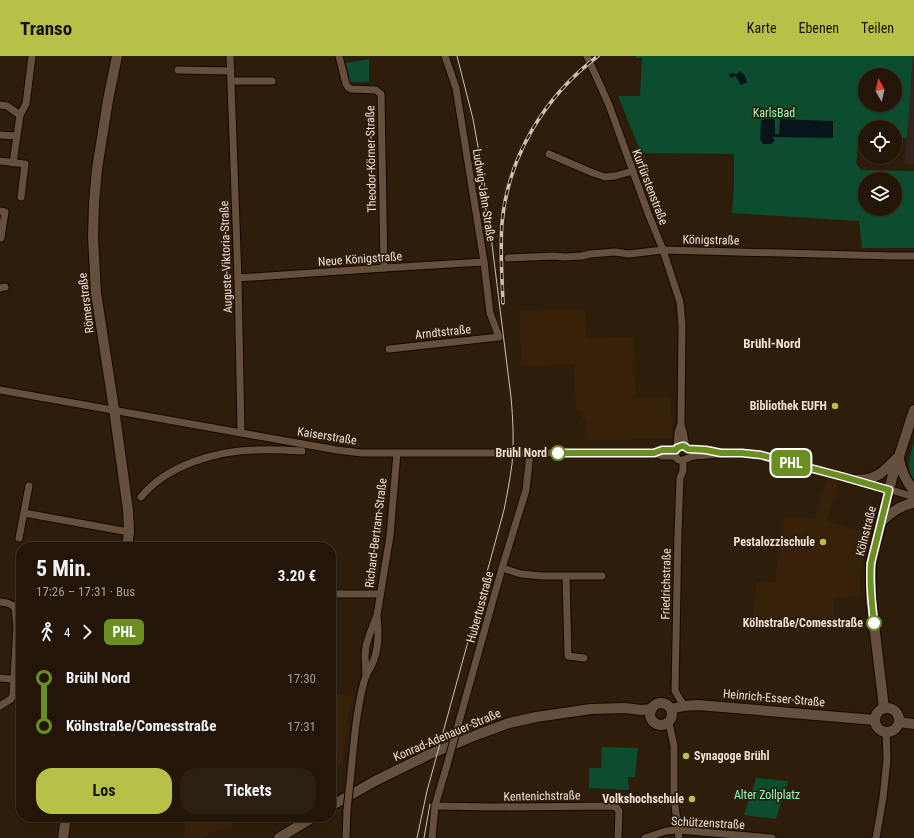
<!DOCTYPE html>
<html lang="de">
<head>
<meta charset="utf-8">
<style>
	:root { --surface:#231608; --page:#2b1f12; --text:#f1f3f6; --muted:#a39f9c; --line:#403529; --accent:#b8c147 }
	body { margin:0; font-family:"Roboto Condensed",sans-serif; background:var(--page); color:var(--text); height:100vh; display:flex; flex-direction:column; font-size:15px; white-space:nowrap }
	* { box-sizing:border-box; margin:0 }
	p { font-size:13px; color:var(--muted) }
	.icon { flex:none; width:22px; height:22px; fill:none; stroke:currentColor; stroke-width:2; stroke-linecap:round; stroke-linejoin:round }
	.map { position:relative; flex:1; overflow:hidden }
	.details { position:absolute; left:16px; top:486px; width:320px; height:280px; display:flex; flex-direction:column; background:var(--surface); border-radius:16px; box-shadow:0 1px 3px #0004,0 0 0 1px var(--line) }
	.details>* { flex:none }
	.badge { padding:0 8px; border-radius:6px; font-size:14px; line-height:26px }
	.needle { width:26px; rotate:352deg }
	.controls { position:absolute; left:858px; top:12px; display:grid; gap:8px }
	.controls a { display:grid; place-items:center; width:44px; height:44px; border-radius:50%; background:var(--surface); box-shadow:0 1px 3px #0004,0 0 0 1px var(--line); font-size:20px }
	.map>.badge { position:absolute; translate:-50% -50%; box-shadow:0 0 0 2px #fff }
	.legs { display:flex; align-items:center; gap:6px; height:44px; padding:0 20px; font-size:13px }
	.legs p { margin-inline-start:auto }
	.overview { display:flex; align-items:center; justify-content:space-between; height:68px; padding:0 20px }
	h1 { font-size:22px; font-weight:700; line-height:30px }
	.action { display:flex; gap:8px; margin-top:auto; padding:8px 20px }
	.action a { flex:1; height:46px; border-radius:16px; background:var(--accent); color:#111; font-size:16px; font-weight:700; line-height:46px; text-align:center }
	.action a+a { background:var(--page); color:var(--text) }
	ul { padding:0 20px; list-style:none }
	li { display:flex; align-items:center; gap:14px; height:48px; font-size:15px }
	li i { display:grid; place-items:center; width:6px; height:100%; margin:0 5px; background:currentColor }
	li i::after { content:''; width:10px; height:10px; margin:-5px; border:3px solid; border-radius:50%; background:var(--surface) }
	li p { margin-inline-start:auto }
	li:first-child i { background:linear-gradient(#0000 50%,currentColor 0) }
	li:last-child i { background:linear-gradient(currentColor 50%,#0000 0) }
	header { display:flex; align-items:center; gap:24px; box-sizing:border-box; height:56px; padding:0 20px; background:var(--accent); color:#111 }
	header strong { font-size:19px }
	nav { display:flex; gap:22px; margin-inline-start:auto; font-size:14px }
	.map>svg:first-child { display:block }
	.commercial { fill:#35241b }
	.built { fill:#382109 }
	.green { fill:#0c4c2f; fill-rule:evenodd }
	.water { fill:#071519 }
	.lines { fill:none; stroke-linecap:round; stroke-linejoin:round }
	.street-casing { stroke:#160600; stroke-width:9 }
	.secondary-casing { stroke:#160600; stroke-width:12 }
	.street { stroke:#65503d; stroke-width:7 }
	.secondary { stroke:#65503d; stroke-width:10 }
	.tram { stroke:#cec0b4; stroke-width:1 }
	.rail-casing { stroke:#cec0b4; stroke-width:3.5 }
	.rail { stroke:#2f1d0b; stroke-width:2; stroke-dasharray:6; stroke-linecap:butt }
	.street-bridge-casing { stroke:#160600; stroke-width:9; stroke-linecap:butt }
	.street-bridge { stroke:#65503d; stroke-width:7 }
	.line-1-casing { stroke:#fff; stroke-width:9 }
	.line-1 { stroke:#6b8e23; stroke-width:6 }
	.poi-dot { fill:#b8c147; stroke:#2f1d0b; stroke-width:1.5 }
	.stop-1-dot { fill:#fff; stroke:#6b8e23; stroke-width:2 }
	.labels { text-anchor:middle; stroke-width:3.5; stroke-linejoin:round; paint-order:stroke }
	.park-label { font-size:12px; fill:#8bffc0; stroke:#2f1d0b }
	.street-label { font-size:12px; fill:#ecdfd4; stroke:#2f1d0b }
	.poi-label { font-size:12px; font-weight:bold; fill:#ecdfd4; stroke:#2f1d0b; text-anchor:end }
	.stop-label { font-size:12px; font-weight:bold; fill:#ecdfd4; stroke:#2f1d0b; text-anchor:end }
	.neighbourhood-label { font-size:13px; font-weight:bold; fill:#ecdfd4; stroke:#2f1d0b }
</style>
</head>
<body>
<header>
<strong>Transo</strong>
<nav><a>Karte</a><a>Ebenen</a><a>Teilen</a></nav>
</header>
<div class="map">
<svg width="914" height="782" viewBox="0 0 914 782">
	<rect width="100%" height="100%" fill="#2f1d0b"/>
	<path class="commercial" d="M 913,0 L 914,0 L 914,108 L 905,108 Z"/>
	<g class="built">
		<path d="M 585,253 L 586,283 L 634,281 L 636,342 L 670,341 L 672,382 L 587,385 L 586,364 L 582,364 L 581,354 L 576,355 L 574,308 L 522,310 L 520,255 Z"/>
		<path d="M 827,422 L 839,425 L 827,465 L 869,478 L 861,512 L 860,526 L 860,540 L 834,542 L 834,563 L 753,567 L 756,526 L 775,526 L 784,461 L 815,463 Z"/>
		<path d="M 331,637 L 352,640 L 349,655 L 342,707 L 331,712 Z"/>
		<path d="M 186,761 L 240,761 L 240,763 L 224,774 L 212,773 L 204,782 L 196,781 L 195,782 L 184,782 Z"/>
	</g>
	<g class="green">
		<path d="M 636,0 L 913,0 L 907,82 L 895,82 L 895,71 L 865,71 L 865,94 L 858,93 L 856,107 L 861,114 L 914,115 L 914,192 L 862,192 L 859,165 L 732,157 L 734,131 L 734,98 L 641,97 L 618,40 L 640,40 L 642,2 L 636,2 ZM 865,19 L 895,19 L 895,49 L 865,49 ZM 865,123 L 895,123 L 895,153 L 865,153 Z"/>
		<path d="M 369,3 L 369,26 L 350,26 L 346,7 Z"/>
		<path d="M 914,385 L 914,424 C 905,412 911,398 914,385 Z"/>
		<path d="M 602,691 L 638,692 L 635,721 L 628,721 L 629,734 L 589,732 L 589,712 L 601,712 Z"/>
		<path d="M 756,722 L 788,725 L 776,763 L 744,759 Z"/>
	</g>
	<g class="water">
		<path d="M 740,15 L 742,18 L 744,18 L 747,26 L 741,29 L 740,28 L 736,20 L 734,20 L 731,22 L 729,20 L 731,17 L 734,17 L 736,19 Z"/>
		<path d="M 763,63 L 773,63 L 775,64 L 775,78 L 779,78 L 780,63 L 833,65 L 833,82 L 773,81 L 773,83 L 775,85 L 771,88 L 763,88 L 761,85 L 760,83 L 761,65 Z"/>
	</g>
	<g class="lines">
		<defs>
			<g id="street">
				<path d="M 230,0 L 238,222 L 241,376"/>
				<path d="M 339,0 L 346,28 L 348,31 L 351,33 L 376,34 L 381,38 L 384,212"/>
				<path d="M 587,0 L 609,49 L 648,157 L 663,194 L 680,246 L 682,269 L 681,368 L 678,376 L 677,392"/>
				<path d="M 178,14 L 231,15"/>
				<path d="M 231,25 L 272,25"/>
				<path d="M 0,49 L 7,50 L 20,59 L 26,48 L 32,0"/>
				<path d="M 0,79 L 16,80"/>
				<path d="M 549,98 L 593,117 L 605,121 L 615,120 L 633,115"/>
				<path d="M 0,105 L 25,108 L 21,141"/>
				<path d="M 13,107 L 20,59"/>
				<path d="M 0,155 L 5,156 L 1,182 L 0,182"/>
				<path d="M 508,202 L 554,200 L 564,201 L 582,200 L 590,198 L 615,196 L 629,198 L 663,194 L 893,200 L 914,200"/>
				<path d="M 238,222 L 384,212 L 484,206"/>
				<path d="M 0,232 L 5,231"/>
				<path d="M 389,293 L 499,281 L 490,257 L 484,206 L 456,32 L 445,0"/>
				<path d="M 0,334 L 337,394 L 362,397 L 654,397 L 662,394 L 676,394"/>
				<path d="M 681,369 L 683,375 L 686,391"/>
				<path d="M 676,394 C 674,398 675,402 679,404 C 684,405 689,401 694,400 C 710,399 726,397 742,397 C 766,398 789,406 811,412 C 845,421 880,430 914,441"/>
				<path d="M 676,394 L 679,390 L 684,390 L 688,393 L 707,394 L 717,396"/>
				<path d="M 654,397 L 662,400 L 676,400"/>
				<path d="M 683,404 L 683,415 L 680,422 L 678,477 L 675,635 L 684,650"/>
				<path d="M 141,441 C 167,409 216,395 255,394 C 271,393 287,394 302,395"/>
				<path d="M 24,457 L 129,476"/>
				<path d="M 19,482 L 29,430"/>
				<path d="M 502,512 L 521,518 L 542,520 L 602,520"/>
				<path d="M 566,521 L 568,600 L 584,602"/>
				<path d="M 331,538 L 380,538"/>
				<path d="M 0,546 L 7,547 L 12,549 L 15,552 L 17,570 L 13,639 L 11,643 L 0,650"/>
				<path d="M 366,618 L 365,600 L 366,590 L 369,580 L 377,559 L 390,480 L 397,397"/>
				<path d="M 0,622 L 21,624"/>
				<path d="M 460,662 L 502,512 L 526,434 L 530,397"/>
				<path d="M 669,667 L 674,690 L 674,741 L 679,782"/>
				<path d="M 351,717 C 354,686 356,656 364,626 C 366,618 370,613 373,606 C 379,592 379,577 377,561"/>
				<path d="M 435,750 L 494,751 L 613,750 L 617,752 L 619,755 L 618,782"/>
				<path d="M 346,782 L 347,754"/>
				<path d="M 432,782 L 435,750 L 447,709"/>
				<path d="M 645,782 L 666,775 L 678,774 L 772,782"/>
				<path d="M 876,782 L 883,742 L 887,703 L 886,676"/>
			</g>
			<g id="secondary">
				<path d="M 117,0 L 108,44 L 97,113 L 94,147 L 93,181 L 96,237 L 114,353 L 128,454 L 129,476 L 127,491"/>
				<path d="M 899,403 C 901,415 906,425 914,435"/>
				<path d="M 855,424 C 877,424 882,417 897,402"/>
				<path d="M 881,466 C 891,457 900,449 914,447"/>
				<circle cx="661" cy="658" r="11"/>
				<path d="M 884,652 L 871,543 L 871,507 L 892,422 L 914,354"/>
				<circle cx="887" cy="664" r="12"/>
				<path d="M 671,653 L 684,650 L 698,649 L 875,664"/>
				<path d="M 899,666 L 914,668"/>
				<path d="M 331,750 L 375,725 L 428,699 L 479,678 L 509,667 L 536,661 L 591,653 L 625,652 L 641,654 L 652,653"/>
				<path d="M 63,782 L 66,761"/>
				<path d="M 279,782 L 313,761"/>
			</g>
		</defs>
		<use href="#street" class="street-casing"/>
		<use href="#secondary" class="secondary-casing"/>
		<use href="#street" class="street"/>
		<use href="#secondary" class="secondary"/>
		<g class="tram">
			<path d="M 417,782 L 427,735 L 504,454 C 507,439 510,423 512,408 C 514,386 513,363 511,341 L 484,124 L 473,63 L 457,0"/>
			<path d="M 424,782 L 430,748"/>
		</g>
		<defs>
			<path id="rail" d="M 503,247 C 502,220 500,194 502,167 C 508,100 545,40 598,0"/>
		</defs>
		<use href="#rail" class="rail-casing"/>
		<use href="#rail" class="rail"/>
		<defs>
			<g id="street-bridge">
				<path d="M 447,709 L 460,662"/>
				<path d="M 347,754 L 351,717"/>
			</g>
		</defs>
		<use href="#street-bridge" class="street-bridge-casing"/>
		<use href="#street-bridge" class="street-bridge"/>
	</g>
	<g class="lines">
		<defs>
			<path id="line-1" d="M 558,397 L 654,397 L 662,394 L 676,394 L 677,392 L 682,390 L 684,390 L 688,393 L 706,394 L 721,397 L 742,397 L 761,399 L 844,421 L 889,434 L 871,507 C 869,527 872,547 874,567"/>
		</defs>
		<use href="#line-1" class="line-1-casing"/>
		<use href="#line-1" class="line-1"/>
	</g>
	<g class="poi-dot">
		<circle cx="835" cy="350" r="4"/>
		<circle cx="823" cy="486" r="4"/>
		<circle cx="686" cy="700" r="4"/>
		<circle cx="692" cy="743" r="4"/>
	</g>
	<g class="stop-1-dot">
		<circle cx="558" cy="397" r="7"/>
		<circle cx="874" cy="567" r="7"/>
	</g>
	<g class="labels">
		<g class="park-label">
			<text x="774" y="61">KarlsBad</text>
			<text x="767" y="743">Alter Zollplatz</text>
		</g>
		<g class="street-label">
			<text transform="translate(371 103) rotate(-91)" y="4">Theodor-Körner-Straße</text>
			<text transform="translate(650 131) rotate(69)" y="4">Kurfürstenstraße</text>
			<text transform="translate(484 139) rotate(81)" y="4">Ludwig-Jahn-Straße</text>
			<text transform="translate(711 184) rotate(1)" y="4">Königstraße</text>
			<text transform="translate(226 201) rotate(-92)" y="4">Auguste-Viktoria-Straße</text>
			<text transform="translate(360 203) rotate(-4)" y="4">Neue Königstraße</text>
			<text transform="translate(86 247) rotate(-97)" y="4">Römerstraße</text>
			<text transform="translate(443 276) rotate(-6)" y="4">Arndtstraße</text>
			<text transform="translate(327 380) rotate(9)" y="4">Kaiserstraße</text>
			<text transform="translate(866 475) rotate(-76)" y="4">Kölnstraße</text>
			<text transform="translate(376 477) rotate(-83)" y="4">Richard-Bertram-Straße</text>
			<text transform="translate(666 528) rotate(-89)" y="4">Friedrichstraße</text>
			<text transform="translate(480 551) rotate(-75)" y="4">Hubertusstraße</text>
			<text transform="translate(774 642) rotate(5)" y="4">Heinrich-Esser-Straße</text>
			<text transform="translate(447 679) rotate(-23)" y="4">Konrad-Adenauer-Straße</text>
			<text transform="translate(542 740) rotate(-1)" y="4">Kentenichstraße</text>
			<text transform="translate(708 767) rotate(3)" y="4">Schützenstraße</text>
		</g>
		<g class="poi-label">
			<text x="827" y="354">Bibliothek EUFH</text>
			<text x="815" y="490">Pestalozzischule</text>
			<text x="694" y="704" text-anchor="start">Synagoge Brühl</text>
			<text x="684" y="747">Volkshochschule</text>
		</g>
		<g class="stop-label">
			<text x="547" y="401">Brühl Nord</text>
			<text x="863" y="571">Kölnstraße/Comesstraße</text>
		</g>
		<g class="neighbourhood-label">
			<text x="772" y="292">Brühl-Nord</text>
		</g>
	</g>
</svg>
<div class="controls">
<a><svg class="needle" viewBox="-14 -14 28 28"><path d="M0-13l5 13h-10z" fill="#e53935"/><path d="M0 13l5-13h-10z" fill="#a39f9c"/></svg></a>
<a><svg class="icon" aria-label="locate" viewBox="0 0 24 24"><circle cx="12" cy="12" r="6"/><path d="M12 2v4M12 18v4M2 12h4M18 12h4"/></svg></a>
<a><svg class="icon" aria-label="layers" viewBox="0 0 24 24"><path d="M12 4l9 5-9 5-9-5zM3 14l9 5 9-5"/></svg></a>
</div>
<b class="badge" style="left:791px;top:407px;background:#6b8e23;color:#fff">PHL</b>
<section class="details">
<div class="overview"><div><h1>5 Min.</h1><p>17:26 – 17:31 · Bus</p></div><b>3.20 €</b></div>
<div class="legs"><svg class="icon" aria-label="walk" viewBox="0 0 24 24"><circle cx="13" cy="4" r="2"/><path d="M13 8l-2 6 4 7M11 14l-3 7M7 12l3-4h3l4 4"/></svg>4<svg class="icon" aria-label="forward" viewBox="0 0 24 24"><path d="M9 5l7 7-7 7"/></svg><b class="badge" style="background:#6b8e23;color:#fff">PHL</b></div>
<ul>
<li><i style="color:#6b8e23"></i><b>Brühl Nord</b><p>17:30</p></li>
<li><i style="color:#6b8e23"></i><b>Kölnstraße/Comesstraße</b><p>17:31</p></li>
</ul>
<div class="action"><a>Los</a><a>Tickets</a></div>
</section>
</div>
</body>
</html>
